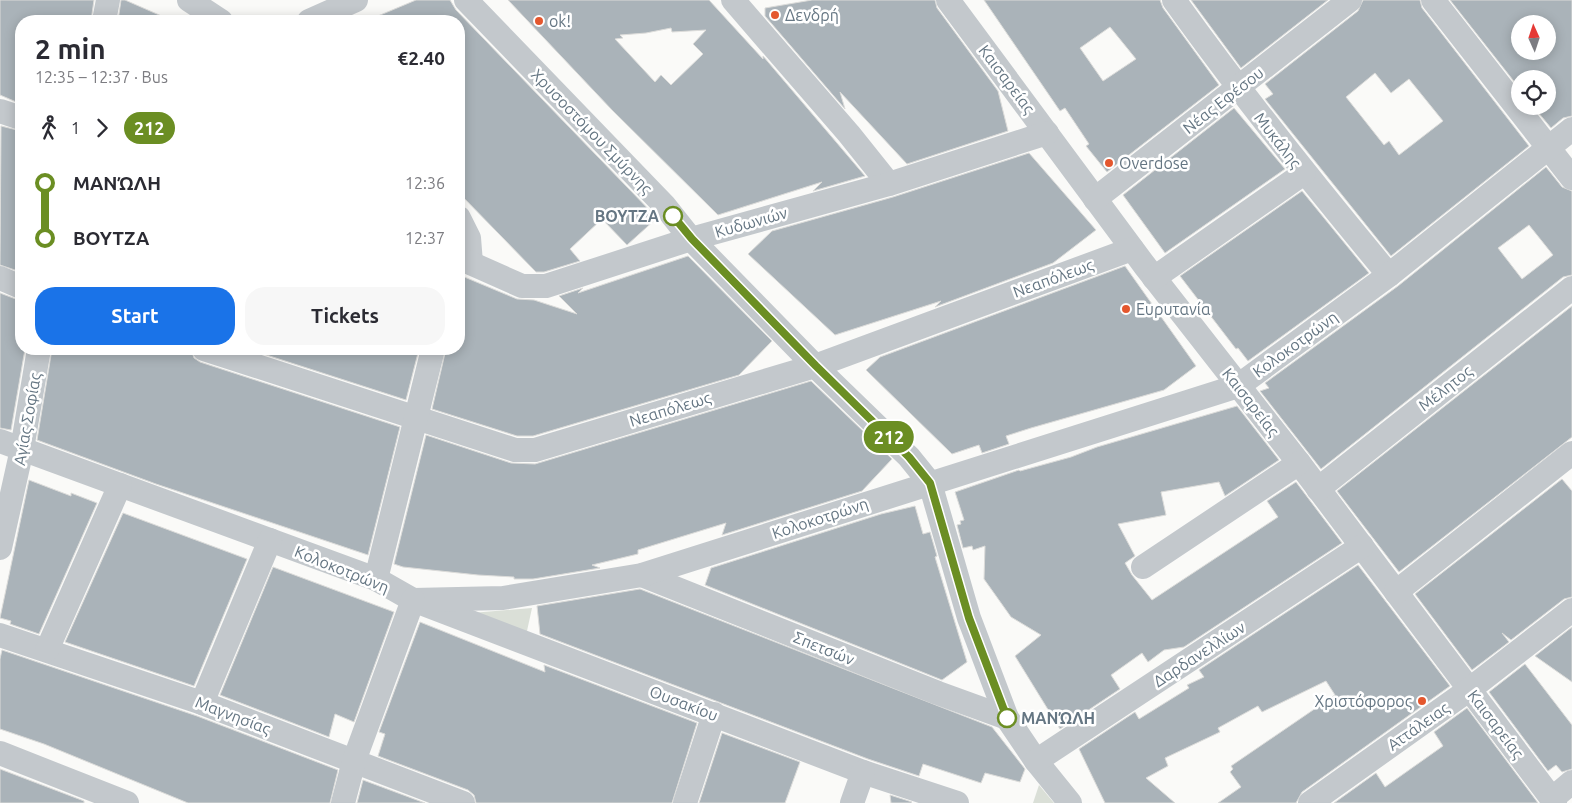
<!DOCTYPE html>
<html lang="en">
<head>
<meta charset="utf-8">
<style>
	:root { --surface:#fff; --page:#f7f7f7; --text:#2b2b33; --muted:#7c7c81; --accent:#1a73e8 }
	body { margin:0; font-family:Ubuntu,sans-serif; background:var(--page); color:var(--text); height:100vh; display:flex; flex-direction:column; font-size:19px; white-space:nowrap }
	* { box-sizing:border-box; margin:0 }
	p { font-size:16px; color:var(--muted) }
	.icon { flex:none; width:28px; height:28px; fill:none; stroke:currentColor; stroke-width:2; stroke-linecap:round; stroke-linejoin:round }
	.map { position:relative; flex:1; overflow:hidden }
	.sheet { position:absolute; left:15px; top:15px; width:450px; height:340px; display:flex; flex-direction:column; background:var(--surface); border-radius:20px; box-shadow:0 2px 12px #0003 }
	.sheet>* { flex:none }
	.badge { padding:0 10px; border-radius:16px; font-size:18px; line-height:32px }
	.needle { width:32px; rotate:357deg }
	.tools { position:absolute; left:1511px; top:15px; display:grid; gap:10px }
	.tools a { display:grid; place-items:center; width:45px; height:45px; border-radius:50%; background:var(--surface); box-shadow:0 2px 12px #0003; font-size:25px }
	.map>.badge { position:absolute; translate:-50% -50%; box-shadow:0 0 0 2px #fff }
	.legs { display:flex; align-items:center; gap:8px; height:55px; padding:0 20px; font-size:16px }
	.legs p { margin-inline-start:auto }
	.overview { display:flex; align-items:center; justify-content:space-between; height:85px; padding:0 20px }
	h1 { font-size:28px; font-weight:700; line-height:38px }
	.action { display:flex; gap:10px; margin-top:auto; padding:10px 20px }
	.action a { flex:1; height:58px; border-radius:20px; background:var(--accent); color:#fff; font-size:20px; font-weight:700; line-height:58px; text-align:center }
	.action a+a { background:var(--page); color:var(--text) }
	ul { padding:0 20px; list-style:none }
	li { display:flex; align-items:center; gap:18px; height:55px; font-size:19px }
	li i { display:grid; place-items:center; width:8px; height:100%; margin:0 6px; background:currentColor }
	li i::after { content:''; width:12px; height:12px; margin:-6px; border:4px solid; border-radius:50%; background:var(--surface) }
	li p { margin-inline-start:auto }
	li:first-child i { background:linear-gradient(#0000 50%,currentColor 0) }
	li:last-child i { background:linear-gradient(currentColor 50%,#0000 0) }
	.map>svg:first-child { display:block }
	.green { fill:#dadfd7 }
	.building { fill:#aab3b9; stroke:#dcdcda; fill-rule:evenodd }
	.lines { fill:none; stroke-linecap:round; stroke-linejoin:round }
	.minor { stroke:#c3c8cc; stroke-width:24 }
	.line-1-casing { stroke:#fff; stroke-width:11 }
	.line-1 { stroke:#6b8e23; stroke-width:8 }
	.poi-dot { fill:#e4572e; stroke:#fff; stroke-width:2 }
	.stop-1-dot { fill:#fff; stroke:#6b8e23; stroke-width:2.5 }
	.labels { text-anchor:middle; stroke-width:5; stroke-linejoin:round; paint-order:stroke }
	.poi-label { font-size:16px; fill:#657683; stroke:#fff; text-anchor:start }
	.street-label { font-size:16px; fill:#657683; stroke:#fff }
	.stop-label { font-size:16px; font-weight:bold; fill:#657683; stroke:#fff; text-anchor:end }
</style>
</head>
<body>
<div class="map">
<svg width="1572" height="803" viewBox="0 0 1572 803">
	<rect width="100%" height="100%" fill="#fafaf8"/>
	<g class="green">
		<path d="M 532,608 L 525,640 L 460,614 Z"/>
		<path d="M 1039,785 L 1054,803 L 1033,803 Z"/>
	</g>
	<g class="building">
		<path d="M 0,0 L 94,0 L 91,21 L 21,21 L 21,104 L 0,95 Z"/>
		<path d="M 121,0 L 125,0 L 173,21 L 118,21 Z"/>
		<path d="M 416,0 L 450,0 L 456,10 L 657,218 L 627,245 L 602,219 L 570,249 L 580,261 L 544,272 L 536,272 L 459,193 L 459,21 L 366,21 Z"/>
		<path d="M 508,0 L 709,0 L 763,59 L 763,56 L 865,176 L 813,191 L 822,182 L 718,215 L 612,110 ZM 671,28 L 672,32 L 706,30 L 693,44 L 703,54 L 671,85 L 661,75 L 655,82 L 615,39 L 623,38 L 620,35 L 646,33 Z"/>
		<path d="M 812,0 L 935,0 L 937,8 L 998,91 L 1008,131 L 907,164 L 840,92 L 845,109 L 765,16 L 765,8 Z"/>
		<path d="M 984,0 L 1160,0 L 1163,8 L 1219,85 L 1107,172 L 1086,146 L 1089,144 L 1065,108 L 1060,111 ZM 1110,27 L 1136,59 L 1103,81 L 1080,48 Z"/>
		<path d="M 1191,0 L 1328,0 L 1241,68 Z"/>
		<path d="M 1363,0 L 1420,0 L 1422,8 L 1529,146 L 1391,256 L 1265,99 L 1273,94 L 1265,84 L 1358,11 ZM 1375,73 L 1391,93 L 1409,79 L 1443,121 L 1399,155 L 1389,141 L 1384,145 L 1346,97 Z"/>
		<path d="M 1450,0 L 1572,0 L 1572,116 L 1563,118 L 1551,128 L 1533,106 L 1548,106 L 1548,79 L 1520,79 L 1520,89 ZM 1520,24 L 1548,24 L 1548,51 L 1520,51 Z"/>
		<path d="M 1234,108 L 1285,169 L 1165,253 L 1123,195 Z"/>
		<path d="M 1,126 L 21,131 L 21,272 L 0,265 Z"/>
		<path d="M 1029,153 L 1096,230 L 1053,263 L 935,307 L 941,301 L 835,335 L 748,254 L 772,231 L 893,197 Z"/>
		<path d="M 1546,167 L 1562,187 L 1572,191 L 1572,275 L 1563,277 L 1321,469 L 1260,391 L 1269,388 L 1265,383 L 1398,286 ZM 1529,225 L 1553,255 L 1522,279 L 1498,248 Z"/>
		<path d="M 1302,191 L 1369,273 L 1248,361 L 1238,348 L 1236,349 L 1180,276 Z"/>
		<path d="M 688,256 L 772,341 L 739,375 L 533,436 L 517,436 L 432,409 L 446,349 L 459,349 L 459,289 L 462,276 L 517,299 L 534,300 L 577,314 L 559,296 L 583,288 L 578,293 Z"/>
		<path d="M 1125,266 L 1196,366 L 1164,390 L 1031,428 L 1006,436 L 1009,444 L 982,453 L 979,445 L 952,454 L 866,370 L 880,357 Z"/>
		<path d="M 0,293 L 21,301 L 21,349 L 25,349 L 11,430 L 0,428 Z"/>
		<path d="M 1572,306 L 1572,437 L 1399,572 L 1337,491 Z"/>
		<path d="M 52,349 L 191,349 L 194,358 L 200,362 L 400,427 L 368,555 L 156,484 L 37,440 Z"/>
		<path d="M 248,349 L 419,349 L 406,400 Z"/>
		<path d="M 811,381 L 892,459 L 862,491 L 722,535 L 726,523 L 638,550 L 638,554 L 592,565 L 600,568 L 533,579 L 514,579 L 514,577 L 478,575 L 403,567 L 394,564 L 426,435 L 511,463 L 535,464 Z"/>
		<path d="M 1237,406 L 1279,460 L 1225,496 L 1219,482 L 1161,492 L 1166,515 L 1118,524 L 1135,556 L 1125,563 L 1132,575 L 1152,600 L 1278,517 L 1267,501 L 1296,482 L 1342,543 L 1184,647 L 1164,650 L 1148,662 L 1142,653 L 1111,675 L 1120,689 L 1060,729 L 1015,656 L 1041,635 L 1011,617 L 984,579 L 985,546 L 973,550 L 972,546 L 963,548 L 957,525 L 961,524 L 960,521 L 964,520 L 955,492 L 1019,470 L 1020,471 L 1071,457 L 1097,447 Z"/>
		<path d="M 1562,479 L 1572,491 L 1572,597 L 1564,599 L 1511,640 L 1502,633 L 1509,642 L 1472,670 L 1415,594 Z"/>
		<path d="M 29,480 L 71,496 L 71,493 L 97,503 L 39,634 L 10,624 L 11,621 L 0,618 Z"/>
		<path d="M 915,506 L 923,534 L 930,532 L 937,556 L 935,557 L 967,662 L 942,680 L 705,585 L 711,568 L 881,514 Z"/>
		<path d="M 123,513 L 247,559 L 194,686 L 65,642 Z"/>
		<path d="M 1358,565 L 1450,686 L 1302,792 L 1296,803 L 1218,803 L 1241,787 L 1230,772 L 1233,769 L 1231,766 L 1335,695 L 1326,681 L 1262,712 L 1258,706 L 1218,728 L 1220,732 L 1165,758 L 1168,766 L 1146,778 L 1175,803 L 1105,803 L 1079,749 L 1135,712 L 1139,719 L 1189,688 L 1187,685 L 1204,677 L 1199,670 Z"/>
		<path d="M 273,567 L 394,612 L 354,722 L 335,714 L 329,737 L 220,695 Z"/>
		<path d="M 640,589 L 992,727 L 1025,769 L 1020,782 L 985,773 L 981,783 L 923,764 L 919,776 L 868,759 L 540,634 L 537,606 Z"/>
		<path d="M 420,622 L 545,672 L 544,665 L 697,723 L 672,803 L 476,803 L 474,795 L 468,790 L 378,756 L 385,734 L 379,732 Z"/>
		<path d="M 1572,627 L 1572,682 L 1535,656 Z"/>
		<path d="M 2,650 L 197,716 L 338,770 L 330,803 L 188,803 L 44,744 L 0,729 L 0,659 Z"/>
		<path d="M 1525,664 L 1572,725 L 1572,769 L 1562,772 L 1556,765 L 1548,771 L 1489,692 Z"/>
		<path d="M 1467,708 L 1538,803 L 1334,803 L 1376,773 L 1385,787 L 1443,746 L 1434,732 Z"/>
		<path d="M 722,733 L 800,762 L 785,803 L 699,803 Z"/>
		<path d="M 0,769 L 84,801 L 84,803 L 0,803 Z"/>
		<path d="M 363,780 L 425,803 L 357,803 Z"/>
		<path d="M 890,795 L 912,802 L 911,803 L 891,803 Z"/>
	</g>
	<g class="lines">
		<g class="minor">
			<path d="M 189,0 L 221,21"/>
			<path d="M 466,0 L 664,205 L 691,239 L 815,366 L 909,457 L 930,483 L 969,618 L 1007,718 L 1036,761 L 1070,803"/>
			<path d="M 733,0 L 849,134 L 889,184"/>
			<path d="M 948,0 L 1145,266 L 1299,463 L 1555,803"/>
			<path d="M 1174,0 C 1242,95 1314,185 1389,275"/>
			<path d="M 1433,0 L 1572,178"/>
			<path d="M 104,21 L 108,0"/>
			<path d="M 309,21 L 356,0"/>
			<path d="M 0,111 L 21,118"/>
			<path d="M 1095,199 L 1350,0"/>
			<path d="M 459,218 L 469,238 L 471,263"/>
			<path d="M 459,258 L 522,286 L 546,286 L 691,239 L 889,184 L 1047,133"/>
			<path d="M 0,278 L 21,287"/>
			<path d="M 1154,278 L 1304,173"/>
			<path d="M 204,349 L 515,450 L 535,450 L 815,366 L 1132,249"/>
			<path d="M 0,441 L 376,579 L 413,600 L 863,772 L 957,803"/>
			<path d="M 1318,489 L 1572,288"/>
			<path d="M 0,548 L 22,449 L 39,349"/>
			<path d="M 1143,567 L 1299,463"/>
			<path d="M 642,575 L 938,693 L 1007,718"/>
			<path d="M 376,579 L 433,349"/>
			<path d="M 1396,592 L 1572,453"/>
			<path d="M 413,600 L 503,598 L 642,575 L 1238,386 L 1389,275 L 1572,129"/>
			<path d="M 0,635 L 202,703 L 463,803"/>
			<path d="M 47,650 L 120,485"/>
			<path d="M 202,703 L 270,540"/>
			<path d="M 0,753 L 127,803"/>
			<path d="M 1036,761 L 1362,546"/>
			<path d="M 1552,799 L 1572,782"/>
			<path d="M 343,803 L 354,761 L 413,600"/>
			<path d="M 685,803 L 714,714"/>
			<path d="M 852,803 L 863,772"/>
			<path d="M 1310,803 L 1470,689 L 1572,610"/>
		</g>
	</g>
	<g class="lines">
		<defs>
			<path id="line-1" d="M 673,216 L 692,239 L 816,366 L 909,457 L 930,483 L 969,618 L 1007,718"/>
		</defs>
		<use href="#line-1" class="line-1-casing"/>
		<use href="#line-1" class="line-1"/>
	</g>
	<g class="poi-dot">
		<circle cx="775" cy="15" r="5"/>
		<circle cx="539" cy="21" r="5"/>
		<circle cx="1109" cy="163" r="5"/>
		<circle cx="1126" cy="309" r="5"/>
		<circle cx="1422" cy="701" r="5"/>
	</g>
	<g class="stop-1-dot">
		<circle cx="673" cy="216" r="9"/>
		<circle cx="1007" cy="718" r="9"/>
	</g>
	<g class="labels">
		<g class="poi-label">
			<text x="785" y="21">Δενδρή</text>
			<text x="549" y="27">ok!</text>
			<text x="1119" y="169">Overdose</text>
			<text x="1136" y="315">Ευρυτανία</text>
			<text x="1412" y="707" text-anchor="end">Χριστόφορος</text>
		</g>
		<g class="street-label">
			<text transform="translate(1007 79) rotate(53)" y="6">Καισαρείας</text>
			<text transform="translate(1223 100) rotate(-38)" y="6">Νέας Εφέσου</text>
			<text transform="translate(592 131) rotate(46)" y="6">Χρυσοστόμου Σμύρνης</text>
			<text transform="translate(1278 140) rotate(52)" y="6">Μυκάλης</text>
			<text transform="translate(751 222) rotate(-16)" y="6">Κυδωνιών</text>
			<text transform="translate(1053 278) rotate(-20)" y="6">Νεαπόλεως</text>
			<text transform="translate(1295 344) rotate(-36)" y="6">Κολοκοτρώνη</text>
			<text transform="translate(1445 388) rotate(-38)" y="6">Μέλητος</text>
			<text transform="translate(1251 402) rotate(52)" y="6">Καισαρείας</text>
			<text transform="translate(670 409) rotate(-17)" y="6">Νεαπόλεως</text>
			<text transform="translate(27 419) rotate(-80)" y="6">Αγίας Σοφίας</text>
			<text transform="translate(820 518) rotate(-18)" y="6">Κολοκοτρώνη</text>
			<text transform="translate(342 569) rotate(22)" y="6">Κολοκοτρώνη</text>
			<text transform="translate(824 648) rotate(22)" y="6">Σπετσών</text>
			<text transform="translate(1199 654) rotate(-33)" y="6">Δαρδανελλίων</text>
			<text transform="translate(684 703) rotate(21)" y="6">Ουσακίου</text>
			<text transform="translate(233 715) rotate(21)" y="6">Μαγνησίας</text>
			<text transform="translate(1496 724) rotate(53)" y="6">Καισαρείας</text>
			<text transform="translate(1418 726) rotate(-35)" y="6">Αττάλειας</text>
		</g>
		<g class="stop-label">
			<text x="659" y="222">ΒΟΥΤΖΑ</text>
			<text x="1021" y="724" text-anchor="start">ΜΑΝΏΛΗ</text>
		</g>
	</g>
</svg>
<div class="tools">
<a><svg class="needle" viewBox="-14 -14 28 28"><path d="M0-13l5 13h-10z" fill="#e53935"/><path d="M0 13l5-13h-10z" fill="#7c7c81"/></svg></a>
<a><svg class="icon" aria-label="locate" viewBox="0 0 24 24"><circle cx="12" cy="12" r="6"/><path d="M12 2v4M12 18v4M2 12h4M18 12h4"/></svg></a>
</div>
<b class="badge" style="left:889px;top:437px;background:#6b8e23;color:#fff">212</b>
<section class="sheet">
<div class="overview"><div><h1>2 min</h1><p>12:35 – 12:37 · Bus</p></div><b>€2.40</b></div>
<div class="legs"><svg class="icon" aria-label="walk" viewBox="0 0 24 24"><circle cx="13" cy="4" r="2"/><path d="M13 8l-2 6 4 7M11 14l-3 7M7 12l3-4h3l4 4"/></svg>1<svg class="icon" aria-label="forward" viewBox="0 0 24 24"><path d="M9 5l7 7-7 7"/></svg><b class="badge" style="background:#6b8e23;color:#fff">212</b></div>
<ul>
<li><i style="color:#6b8e23"></i><b>ΜΑΝΏΛΗ</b><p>12:36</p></li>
<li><i style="color:#6b8e23"></i><b>ΒΟΥΤΖΑ</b><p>12:37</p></li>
</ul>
<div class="action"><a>Start</a><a>Tickets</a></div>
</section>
</div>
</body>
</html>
